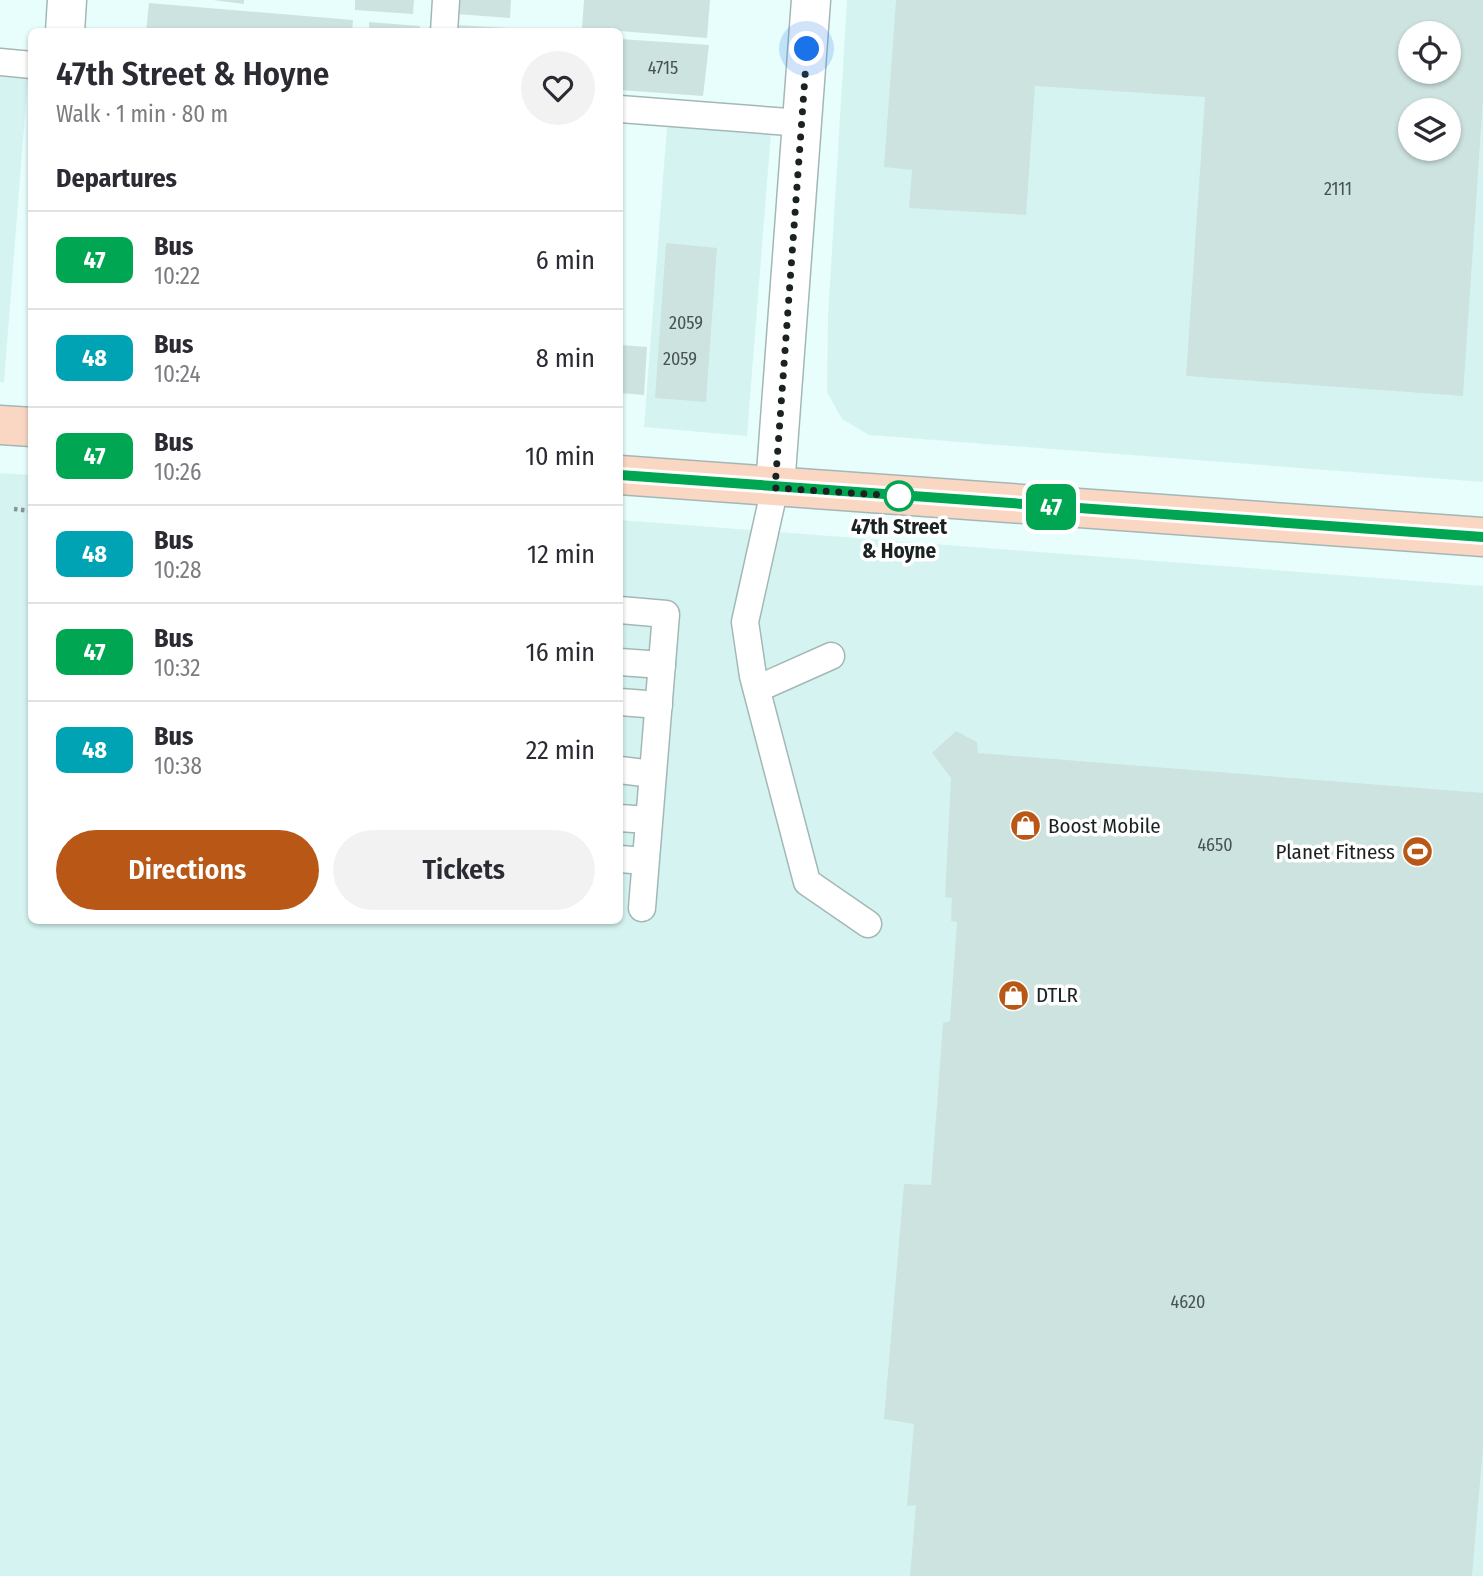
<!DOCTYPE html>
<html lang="en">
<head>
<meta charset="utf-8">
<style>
	:root { --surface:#fff; --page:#f2f2f3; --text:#2b2b33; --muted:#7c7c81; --line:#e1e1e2; --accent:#b95816 }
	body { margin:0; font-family:"Fira Sans Condensed",sans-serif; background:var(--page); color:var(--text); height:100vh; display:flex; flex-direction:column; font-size:26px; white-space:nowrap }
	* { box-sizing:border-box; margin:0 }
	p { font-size:23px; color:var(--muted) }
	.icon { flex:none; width:38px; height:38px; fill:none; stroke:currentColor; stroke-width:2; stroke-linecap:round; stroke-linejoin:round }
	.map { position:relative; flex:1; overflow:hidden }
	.sheet { position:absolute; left:28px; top:28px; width:595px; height:896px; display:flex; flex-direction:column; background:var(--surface); border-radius:10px; box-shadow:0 2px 5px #0004 }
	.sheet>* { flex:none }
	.badge { padding:0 14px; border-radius:10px; font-size:24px; line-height:46px }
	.controls { position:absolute; left:1398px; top:21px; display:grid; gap:14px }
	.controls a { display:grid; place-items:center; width:63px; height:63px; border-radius:50%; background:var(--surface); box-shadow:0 2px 5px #0004; font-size:35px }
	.you { position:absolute; width:35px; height:35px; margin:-18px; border:5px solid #fff; border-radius:50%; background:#1a73e8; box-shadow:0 0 0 10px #1a73e833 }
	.map>.badge { position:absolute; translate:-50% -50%; box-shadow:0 0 0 4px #fff }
	h2 { padding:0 28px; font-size:26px; line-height:63px }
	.round { display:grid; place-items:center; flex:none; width:74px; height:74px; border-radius:37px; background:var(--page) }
	.overview { display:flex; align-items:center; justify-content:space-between; height:119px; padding:0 28px }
	h1 { font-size:33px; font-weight:600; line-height:52px }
	.cta { display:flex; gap:14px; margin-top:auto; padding:14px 28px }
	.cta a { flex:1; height:80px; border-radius:42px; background:var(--accent); color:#fff; font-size:28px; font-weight:600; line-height:80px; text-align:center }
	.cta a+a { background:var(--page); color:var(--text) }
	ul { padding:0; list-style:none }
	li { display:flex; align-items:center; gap:21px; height:98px; padding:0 28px; border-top:2px solid var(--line) }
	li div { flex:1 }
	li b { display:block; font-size:26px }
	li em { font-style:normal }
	li .badge { min-width:77px; font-weight:700; text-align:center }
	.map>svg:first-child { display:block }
	.built { fill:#d5f4f1; fill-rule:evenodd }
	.building { fill:#cde3e0; fill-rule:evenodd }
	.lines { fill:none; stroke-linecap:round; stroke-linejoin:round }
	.lane-casing { stroke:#a3b8b6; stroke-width:29 }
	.street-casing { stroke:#a3b8b6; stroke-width:41 }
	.secondary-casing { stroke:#a3b8b6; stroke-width:41 }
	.path { stroke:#869594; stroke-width:4.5; stroke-dasharray:3.5 3.5; stroke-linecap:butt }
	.lane { stroke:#fff; stroke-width:26 }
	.street { stroke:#fff; stroke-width:38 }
	.secondary { stroke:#f9d7c3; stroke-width:38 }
	.line-casing { stroke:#fff; stroke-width:16 }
	.line { stroke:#00a651; stroke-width:10 }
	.walk { stroke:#1b2322; stroke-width:7; stroke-dasharray:0 12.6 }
	.stop-dot { fill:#fff; stroke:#00a651; stroke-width:3.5 }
	.labels { text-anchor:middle; stroke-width:7; stroke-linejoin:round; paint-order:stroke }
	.number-label { font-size:18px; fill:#485352 }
	.stop-label { font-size:21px; font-weight:bold; fill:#1b2322; stroke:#fff }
	.poi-label { font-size:21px; fill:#1b2322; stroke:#fff; text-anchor:start }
</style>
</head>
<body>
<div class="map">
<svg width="1483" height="1576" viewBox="0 0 1483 1576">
	<rect width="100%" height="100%" fill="#e8fefc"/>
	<g class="built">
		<path d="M 847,0 L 1483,0 L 1483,482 L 869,435 L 842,419 L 827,392 L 828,317 ZM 1410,33 L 1449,33 L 1449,72 L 1410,72 ZM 1410,110 L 1449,110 L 1449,149 L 1410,149 Z"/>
		<path d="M 0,62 L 29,64 L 4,382 L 0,382 Z"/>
		<path d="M 668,113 L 772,120 L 747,436 L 644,427 Z"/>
		<path d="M 0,473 L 31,475 L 32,920 L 620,920 L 620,520 L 1483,586 L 1483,1576 L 0,1576 Z"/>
	</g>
	<g class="building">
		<path d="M 213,0 L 244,0 L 244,4 Z"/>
		<path d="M 355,0 L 414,0 L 413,14 L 355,10 Z"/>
		<path d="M 458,0 L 511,0 L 510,18 L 457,14 Z"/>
		<path d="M 584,0 L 710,0 L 707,38 L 582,28 Z"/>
		<path d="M 896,0 L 1483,0 L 1483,99 L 1463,396 L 1186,376 L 1205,97 L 1035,86 L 1026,215 L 909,208 L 912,170 L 884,167 ZM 1410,33 L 1449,33 L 1449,72 L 1410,72 ZM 1410,110 L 1449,110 L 1449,149 L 1410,149 Z"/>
		<path d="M 149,3 L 353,20 L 352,32 L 146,32 Z"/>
		<path d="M 369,22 L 420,26 L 419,32 L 369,32 Z"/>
		<path d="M 456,25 L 509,28 L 509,32 L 455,32 Z"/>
		<path d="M 620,39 L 709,45 L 703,96 L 620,90 Z"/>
		<path d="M 666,243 L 717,248 L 706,402 L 655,398 Z"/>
		<path d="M 620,345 L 647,347 L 644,395 L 620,393 Z"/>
		<path d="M 956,731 L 977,742 L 978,753 L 1483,793 L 1483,1447 L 1472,1576 L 910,1576 L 916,1505 L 907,1506 L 914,1424 L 884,1419 L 904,1184 L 931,1185 L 943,1023 L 950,1021 L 957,922 L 951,921 L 952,898 L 945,897 L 951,778 L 932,753 Z"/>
	</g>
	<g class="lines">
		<defs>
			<g id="lane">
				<path d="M 444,32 L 446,0"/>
				<path d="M 0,62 L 32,65"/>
				<path d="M 620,109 L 802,123"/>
				<path d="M 775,487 L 745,622 L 753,676 L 807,882 L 868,924"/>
				<path d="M 620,610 L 666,614 L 642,908"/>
				<path d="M 620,662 L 662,665"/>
				<path d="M 757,689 L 831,656"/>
				<path d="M 620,702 L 659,705"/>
				<path d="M 620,770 L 652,774"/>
				<path d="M 620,818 L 648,820"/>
				<path d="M 620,859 L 645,861"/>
			</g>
			<g id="street">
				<path d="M 65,32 L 67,0"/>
				<path d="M 775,487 L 811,0"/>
			</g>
			<g id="secondary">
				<path d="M 0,425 L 32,427"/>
				<path d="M 620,475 L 1483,537"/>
			</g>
		</defs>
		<use href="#lane" class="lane-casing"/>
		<use href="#street" class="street-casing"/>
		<use href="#secondary" class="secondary-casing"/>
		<path class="path" d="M 14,509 L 32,511"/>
		<use href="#lane" class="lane"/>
		<use href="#street" class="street"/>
		<use href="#secondary" class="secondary"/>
	</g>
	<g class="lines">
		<defs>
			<path id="line" d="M 620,475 L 1483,537"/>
		</defs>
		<use href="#line" class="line-casing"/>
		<use href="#line" class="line"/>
		<path class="walk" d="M 807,49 L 775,488 L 899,496"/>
	</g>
	<defs>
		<symbol id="shop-disc" viewBox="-11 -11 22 22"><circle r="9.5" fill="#b95816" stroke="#fff"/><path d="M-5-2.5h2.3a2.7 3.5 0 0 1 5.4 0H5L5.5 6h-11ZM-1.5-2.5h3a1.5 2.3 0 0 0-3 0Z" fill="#fff"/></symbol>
		<symbol id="stadium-disc" viewBox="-11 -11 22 22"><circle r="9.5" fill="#b95816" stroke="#fff"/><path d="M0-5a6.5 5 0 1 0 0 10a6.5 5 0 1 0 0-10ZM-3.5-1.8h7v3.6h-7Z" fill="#fff"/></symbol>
	</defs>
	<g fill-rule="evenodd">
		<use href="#shop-disc" x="1008" y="808" width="35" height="35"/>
		<use href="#stadium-disc" x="1400" y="834" width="35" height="35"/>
		<use href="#shop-disc" x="996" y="978" width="35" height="35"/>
	</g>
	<circle class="stop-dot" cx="899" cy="496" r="14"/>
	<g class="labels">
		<g class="number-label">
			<text x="663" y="74">4715</text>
			<text x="1338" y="195">2111</text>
			<text x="686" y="329">2059</text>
			<text x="680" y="365">2059</text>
			<text x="1215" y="851">4650</text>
			<text x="1188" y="1308">4620</text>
		</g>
		<g class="stop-label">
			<text x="899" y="534">47th Street<tspan x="899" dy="24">&amp; Hoyne</tspan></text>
		</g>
		<g class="poi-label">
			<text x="1048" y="833">Boost Mobile</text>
			<text x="1395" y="859" text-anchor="end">Planet Fitness</text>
			<text x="1036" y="1002">DTLR</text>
		</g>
	</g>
</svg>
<div class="controls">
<a><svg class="icon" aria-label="locate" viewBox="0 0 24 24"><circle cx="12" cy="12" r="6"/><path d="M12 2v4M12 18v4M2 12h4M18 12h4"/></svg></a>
<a><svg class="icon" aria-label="layers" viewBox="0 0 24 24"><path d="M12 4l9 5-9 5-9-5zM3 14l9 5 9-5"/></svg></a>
</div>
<div class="you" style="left:807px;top:49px"></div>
<b class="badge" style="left:1051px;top:507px;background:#00a651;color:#fff">47</b>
<section class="sheet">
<div class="overview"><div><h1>47th Street &amp; Hoyne</h1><p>Walk · 1 min · 80 m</p></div><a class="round"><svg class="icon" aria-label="heart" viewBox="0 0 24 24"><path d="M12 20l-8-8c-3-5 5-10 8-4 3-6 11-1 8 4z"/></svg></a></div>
<h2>Departures</h2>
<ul>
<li><span class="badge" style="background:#00a651;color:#fff">47</span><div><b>Bus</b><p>10:22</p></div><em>6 min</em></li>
<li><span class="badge" style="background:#00a3b4;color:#fff">48</span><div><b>Bus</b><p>10:24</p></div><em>8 min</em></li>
<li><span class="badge" style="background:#00a651;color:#fff">47</span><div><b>Bus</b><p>10:26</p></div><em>10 min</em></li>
<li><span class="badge" style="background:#00a3b4;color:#fff">48</span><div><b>Bus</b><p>10:28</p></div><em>12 min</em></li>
<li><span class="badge" style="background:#00a651;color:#fff">47</span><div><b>Bus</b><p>10:32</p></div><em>16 min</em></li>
<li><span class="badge" style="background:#00a3b4;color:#fff">48</span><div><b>Bus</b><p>10:38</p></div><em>22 min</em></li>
</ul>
<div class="cta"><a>Directions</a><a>Tickets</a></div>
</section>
</div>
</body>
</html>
